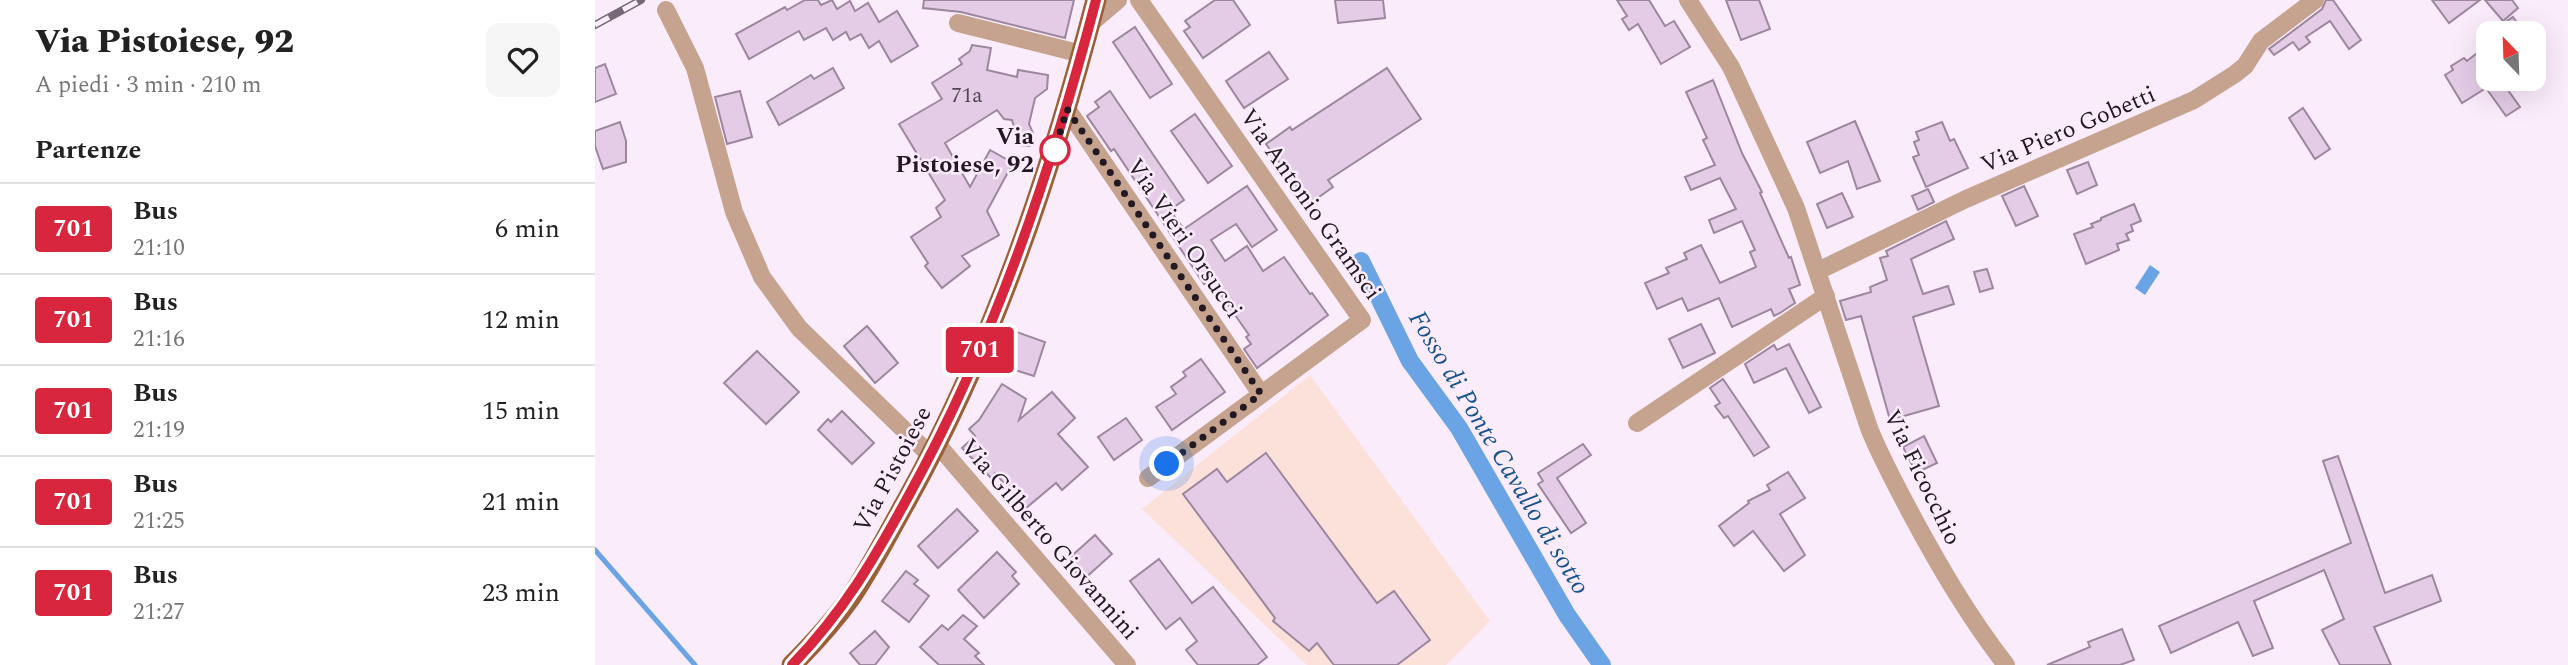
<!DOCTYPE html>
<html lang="it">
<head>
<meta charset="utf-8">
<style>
	:root { --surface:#fff; --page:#f6f6f6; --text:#222; --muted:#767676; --line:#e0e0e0 }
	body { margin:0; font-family:Spectral,serif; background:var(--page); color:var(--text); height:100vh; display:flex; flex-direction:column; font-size:26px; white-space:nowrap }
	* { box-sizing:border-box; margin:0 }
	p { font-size:23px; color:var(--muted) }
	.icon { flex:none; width:38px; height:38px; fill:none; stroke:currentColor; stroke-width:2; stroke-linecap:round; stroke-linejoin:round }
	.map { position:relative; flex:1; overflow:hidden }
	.drawer { display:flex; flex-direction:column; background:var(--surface); width:595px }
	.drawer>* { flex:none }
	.badge { padding:0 14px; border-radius:5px; font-size:24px; line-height:46px }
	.needle { width:46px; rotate:337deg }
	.fabs { position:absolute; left:1881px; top:21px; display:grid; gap:14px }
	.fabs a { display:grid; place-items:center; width:70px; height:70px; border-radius:14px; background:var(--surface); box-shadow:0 7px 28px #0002; font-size:35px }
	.you { position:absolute; width:35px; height:35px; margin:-18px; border:5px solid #fff; border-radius:50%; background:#1a73e8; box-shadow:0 0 0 10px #1a73e833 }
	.map>.badge { position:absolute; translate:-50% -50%; box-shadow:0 0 0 4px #fff }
	h2 { padding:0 35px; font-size:26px; line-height:63px }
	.round { display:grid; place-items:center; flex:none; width:74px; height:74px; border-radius:14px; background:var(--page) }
	.head { display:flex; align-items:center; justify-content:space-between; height:119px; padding:0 35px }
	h1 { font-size:33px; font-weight:800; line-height:52px }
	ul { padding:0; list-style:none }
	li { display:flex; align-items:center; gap:21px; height:91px; padding:0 35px; border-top:2px solid var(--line) }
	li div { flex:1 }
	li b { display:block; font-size:26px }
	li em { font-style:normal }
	li .badge { min-width:77px; font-weight:700; text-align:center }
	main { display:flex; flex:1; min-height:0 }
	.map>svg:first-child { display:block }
	.industrial { fill:#fbe1da }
	.water { fill:#6ba4e4 }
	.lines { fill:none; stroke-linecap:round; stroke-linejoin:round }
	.stream { stroke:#6ba4e4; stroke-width:5 }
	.canal { stroke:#6ba4e4; stroke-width:18 }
	.building { fill:#e4cce6; stroke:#9d879f; stroke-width:2 }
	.street { stroke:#c5a38e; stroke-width:18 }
	.primary { stroke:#9b6037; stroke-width:21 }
	.rail-casing { stroke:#746975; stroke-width:8 }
	.rail { stroke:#fbecfc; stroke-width:5; stroke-dasharray:16; stroke-linecap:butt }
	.line-casing { stroke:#fff; stroke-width:16 }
	.line { stroke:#d7263d; stroke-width:10 }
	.walk { stroke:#221922; stroke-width:7; stroke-dasharray:0 12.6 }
	.stop-dot { fill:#fff; stroke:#d7263d; stroke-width:3.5 }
	.labels { text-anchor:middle; stroke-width:5; stroke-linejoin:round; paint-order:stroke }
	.number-label { font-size:21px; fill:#524653 }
	.street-label { font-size:24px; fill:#221922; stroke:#fbecfc }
	.stop-label { font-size:24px; font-weight:bold; fill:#221922; stroke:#fbecfc; text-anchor:end }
	.water-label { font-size:26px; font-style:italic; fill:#19538e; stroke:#fbecfc }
</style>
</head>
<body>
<main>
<section class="drawer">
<div class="head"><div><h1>Via Pistoiese, 92</h1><p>A piedi · 3 min · 210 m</p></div><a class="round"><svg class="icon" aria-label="heart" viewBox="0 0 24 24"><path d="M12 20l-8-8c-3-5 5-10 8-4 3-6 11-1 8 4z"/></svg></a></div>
<h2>Partenze</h2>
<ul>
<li><span class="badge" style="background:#d7263d;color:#fff">701</span><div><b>Bus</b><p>21:10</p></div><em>6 min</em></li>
<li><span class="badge" style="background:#d7263d;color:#fff">701</span><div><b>Bus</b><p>21:16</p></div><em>12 min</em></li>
<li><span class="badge" style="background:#d7263d;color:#fff">701</span><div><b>Bus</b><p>21:19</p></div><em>15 min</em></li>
<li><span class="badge" style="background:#d7263d;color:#fff">701</span><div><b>Bus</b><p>21:25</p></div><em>21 min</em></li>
<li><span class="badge" style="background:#d7263d;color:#fff">701</span><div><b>Bus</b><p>21:27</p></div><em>23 min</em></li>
</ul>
</section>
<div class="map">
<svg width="1973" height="665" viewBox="0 0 1973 665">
	<rect width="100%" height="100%" fill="#fbecfc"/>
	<path class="industrial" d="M 715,375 L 895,621 L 851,665 L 712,665 L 547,509 Z"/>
	<path class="water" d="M 1555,265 L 1565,272 L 1550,295 L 1540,288 Z"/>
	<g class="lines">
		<path class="stream" d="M 0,550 L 100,665"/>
		<path class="canal" d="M 766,261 L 815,361 L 864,428 L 972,615 L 1007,665"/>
	</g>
	<g class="building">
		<path d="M 210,0 L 223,0 L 226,5 L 237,0 L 242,9 L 255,1 L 260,11 L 273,3 L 284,22 L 302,11 L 323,46 L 296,62 L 284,41 L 274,48 L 266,34 L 255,40 L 251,32 L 238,40 L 231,28 L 209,40 L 204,31 L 154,59 L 141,34 L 190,7 L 192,10 Z"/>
		<path d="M 329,0 L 479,0 L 470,38 L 366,12 L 328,8 Z"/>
		<path d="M 620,0 L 638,0 L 655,25 L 608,58 L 589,31 L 595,27 L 590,21 Z"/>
		<path d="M 740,0 L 788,0 L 790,18 L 743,23 Z"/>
		<path d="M 1022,0 L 1054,0 L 1070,26 L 1079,21 L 1095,47 L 1066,64 L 1043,24 L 1034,30 L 1027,19 L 1032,16 Z"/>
		<path d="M 1131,0 L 1164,0 L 1175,29 L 1146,40 Z"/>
		<path d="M 1731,0 L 1738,0 L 1766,40 L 1754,49 L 1735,21 L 1711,37 L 1715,42 L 1704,50 L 1698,42 L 1679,55 L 1674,49 L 1727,9 Z"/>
		<path d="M 1837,0 L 1885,0 L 1854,23 Z"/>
		<path d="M 1890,0 L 1917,0 L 1923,8 L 1908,21 Z"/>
		<path d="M 1918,17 L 1926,28 L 1919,33 L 1895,33 Z"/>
		<path d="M 540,27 L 577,84 L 555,98 L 518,42 Z"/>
		<path d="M 377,45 L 396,48 L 392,70 L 422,77 L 423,70 L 453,75 L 452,89 L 440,98 L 434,124 L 438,133 L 435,146 L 424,145 L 417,120 L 409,119 L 402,110 L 350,143 L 375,187 L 395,150 L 418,163 L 392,211 L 404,235 L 367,256 L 375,266 L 347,288 L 330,266 L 333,263 L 316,237 L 346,217 L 341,208 L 350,200 L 304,124 L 347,99 L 337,83 L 367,64 L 364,59 L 375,51 Z"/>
		<path d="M 1886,50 L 1894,60 L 1894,79 L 1905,79 L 1925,107 L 1911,116 L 1891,88 L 1867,103 L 1850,75 L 1858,70 L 1856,66 L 1869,58 L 1872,61 Z"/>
		<path d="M 674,52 L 693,79 L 649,108 L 631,81 Z"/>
		<path d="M 10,64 L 21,94 L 0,102 L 0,68 Z"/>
		<path d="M 238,68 L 249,88 L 184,125 L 172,102 L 216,75 L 219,79 Z"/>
		<path d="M 792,68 L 826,119 L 733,180 L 738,187 L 714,204 L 671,144 L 695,127 L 697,130 Z"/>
		<path d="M 1118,80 L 1147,153 L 1167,192 L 1165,193 L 1194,258 L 1196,257 L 1205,285 L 1194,289 L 1200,303 L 1185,313 L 1179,316 L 1176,309 L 1137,327 L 1124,298 L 1093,311 L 1087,298 L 1062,309 L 1050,283 L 1074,273 L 1071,268 L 1092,259 L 1089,253 L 1106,245 L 1125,283 L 1161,267 L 1155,252 L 1160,250 L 1147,221 L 1119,233 L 1114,220 L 1141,209 L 1125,178 L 1096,190 L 1090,177 L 1120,165 L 1108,140 L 1112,138 L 1091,92 Z"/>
		<path d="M 145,91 L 157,137 L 132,144 L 120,97 Z"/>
		<path d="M 515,91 L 589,200 L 575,210 L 589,229 L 652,186 L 682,230 L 657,247 L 641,224 L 616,240 L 630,261 L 652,246 L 668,271 L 689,257 L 715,294 L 717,293 L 733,315 L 662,368 L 649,349 L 656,344 L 651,337 L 654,335 L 615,279 L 609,284 L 519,149 L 516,151 L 492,116 L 504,107 L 500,102 Z"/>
		<path d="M 1708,108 L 1735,149 L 1720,159 L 1694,118 Z"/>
		<path d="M 600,114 L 637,166 L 613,183 L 576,131 Z"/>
		<path d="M 1260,121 L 1285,181 L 1262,189 L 1253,161 L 1225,173 L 1212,142 Z"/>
		<path d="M 25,122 L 31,141 L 31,162 L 8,169 L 0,146 L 0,131 Z"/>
		<path d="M 1347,122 L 1355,141 L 1359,139 L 1373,168 L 1331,187 L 1318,157 L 1324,155 L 1319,142 L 1324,140 L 1321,132 Z"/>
		<path d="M 1493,162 L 1502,185 L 1482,194 L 1472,170 Z"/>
		<path d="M 1429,186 L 1443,216 L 1421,226 L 1407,196 Z"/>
		<path d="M 1333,189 L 1339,202 L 1323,210 L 1317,196 Z"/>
		<path d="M 1247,193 L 1258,217 L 1232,228 L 1222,204 Z"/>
		<path d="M 1539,204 L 1546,221 L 1536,225 L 1538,231 L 1531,234 L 1534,240 L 1522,244 L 1524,250 L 1491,264 L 1479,234 L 1498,227 L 1496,224 L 1506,220 L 1506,218 Z"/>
		<path d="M 1351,221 L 1359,239 L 1316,259 L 1328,294 L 1353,286 L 1359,304 L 1318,317 L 1344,406 L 1295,420 L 1266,316 L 1251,320 L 1245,301 L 1276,292 L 1275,287 L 1292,280 L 1285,258 L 1293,256 L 1291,251 Z"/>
		<path d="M 1392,269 L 1398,288 L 1385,292 L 1379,272 Z"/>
		<path d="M 1106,324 L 1120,353 L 1088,368 L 1074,339 Z"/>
		<path d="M 272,326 L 303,363 L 280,383 L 249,346 Z"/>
		<path d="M 419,331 L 450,342 L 439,376 L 410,367 L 417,346 L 414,345 Z"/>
		<path d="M 1194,344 L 1226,407 L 1214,413 L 1191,368 L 1159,383 L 1150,364 L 1179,345 L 1182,350 Z"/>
		<path d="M 162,351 L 204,392 L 171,424 L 129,383 Z"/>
		<path d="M 606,359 L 630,392 L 577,430 L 561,407 L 581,394 L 576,387 L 591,376 L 588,372 Z"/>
		<path d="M 1128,379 L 1174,447 L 1159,456 L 1133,416 L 1129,418 L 1120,406 L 1125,403 L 1115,388 Z"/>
		<path d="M 407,384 L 431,399 L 424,420 L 457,392 L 480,418 L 463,434 L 493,467 L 467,490 L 461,483 L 431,508 L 400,473 L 396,478 L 367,448 L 380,436 L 374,429 L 384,420 Z"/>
		<path d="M 247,411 L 279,443 L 257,464 L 223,430 L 233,419 L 236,422 Z"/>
		<path d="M 531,418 L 547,440 L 519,460 L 503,437 Z"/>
		<path d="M 1329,436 L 1342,463 L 1321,473 L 1308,447 Z"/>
		<path d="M 988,444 L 996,455 L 962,478 L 991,523 L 976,533 L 943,484 L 948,481 L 943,473 Z"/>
		<path d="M 671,453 L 782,603 L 799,591 L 835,640 L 802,665 L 739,665 L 722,643 L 714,651 L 678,621 L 680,618 L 588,494 L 622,469 L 632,482 Z"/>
		<path d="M 1743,456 L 1790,593 L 1837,575 L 1846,601 L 1779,627 L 1796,665 L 1745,665 L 1727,630 L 1749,619 L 1729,570 L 1659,601 L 1678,648 L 1658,656 L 1643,622 L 1576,653 L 1564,626 L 1756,543 L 1728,461 Z"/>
		<path d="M 1193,472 L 1210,498 L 1185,514 L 1210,555 L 1189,571 L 1158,531 L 1139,546 L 1124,526 L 1154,503 L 1153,501 L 1175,490 L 1172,485 Z"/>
		<path d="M 362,509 L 383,531 L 343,568 L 323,546 Z"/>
		<path d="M 500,535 L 517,554 L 488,580 L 471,561 Z"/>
		<path d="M 402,552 L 421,572 L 417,576 L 424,584 L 389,618 L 363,590 Z"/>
		<path d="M 564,559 L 597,603 L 618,587 L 672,657 L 662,665 L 603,665 L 591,650 L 602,641 L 585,618 L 571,629 L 535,581 Z"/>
		<path d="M 311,571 L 323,580 L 319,584 L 334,596 L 314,622 L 287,601 Z"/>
		<path d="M 368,615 L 382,626 L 369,639 L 384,653 L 380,656 L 389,665 L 344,665 L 325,647 L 347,625 L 353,630 Z"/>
		<path d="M 1527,629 L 1539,660 L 1525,665 L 1452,665 L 1495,647 L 1493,642 Z"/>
		<path d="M 280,631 L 294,647 L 280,665 L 265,665 L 255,653 Z"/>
	</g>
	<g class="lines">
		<g class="street">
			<path d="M 544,0 L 767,320 L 553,478"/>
			<path d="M 1093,0 L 1136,67 L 1201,208 L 1274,428 C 1285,456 1300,483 1314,510 C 1343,564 1373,616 1411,665"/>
			<path d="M 71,10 L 100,68 L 139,212 L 167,277 L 204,328 L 336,456"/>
			<path d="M 363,23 L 487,54"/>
			<path d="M 495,24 L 523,0"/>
			<path d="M 472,109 L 666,394"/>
			<path d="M 1223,271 L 1371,199 L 1599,100 L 1640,74 L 1650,66 L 1666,41 L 1720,0"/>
			<path d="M 1042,423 L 1231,296"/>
			<path d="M 342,444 L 532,665"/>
		</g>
		<path class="primary" d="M 197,665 C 218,644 239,621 256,597 C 277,566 294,532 312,500 C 399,343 456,173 501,0"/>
		<defs>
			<path id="rail" d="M 0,25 L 46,0"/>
		</defs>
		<use href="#rail" class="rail-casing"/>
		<use href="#rail" class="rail"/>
	</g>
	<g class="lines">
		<defs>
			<path id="line" d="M 197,665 C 249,611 278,561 314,495 C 400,339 456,172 501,0"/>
		</defs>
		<use href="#line" class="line-casing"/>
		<use href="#line" class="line"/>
		<path class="walk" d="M 460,150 L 459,153 L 472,109 L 666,394 L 572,464"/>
	</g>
	<circle class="stop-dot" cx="460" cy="150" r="14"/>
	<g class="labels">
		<g class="number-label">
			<text x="372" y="102">71a</text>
		</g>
		<g class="street-label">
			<text transform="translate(1473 129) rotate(-23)" y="8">Via Piero Gobetti</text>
			<text transform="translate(716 204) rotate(55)" y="8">Via Antonio Gramsci</text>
			<text transform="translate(590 238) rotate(56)" y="8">Via Vieri Orsucci</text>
			<text transform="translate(297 469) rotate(-62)" y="8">Via Pistoiese</text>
			<text transform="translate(1328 477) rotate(64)" y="8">Via Ficocchio</text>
			<text transform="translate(455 539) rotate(49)" y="8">Via Gilberto Giovannini</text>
		</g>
		<g class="stop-label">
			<text x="439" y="144">Via<tspan x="439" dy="28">Pistoiese, 92</tspan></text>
		</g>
		<g class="water-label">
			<text transform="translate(905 452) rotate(59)" y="9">Fosso di Ponte Cavallo di sotto</text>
		</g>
	</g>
</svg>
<div class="fabs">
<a><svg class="needle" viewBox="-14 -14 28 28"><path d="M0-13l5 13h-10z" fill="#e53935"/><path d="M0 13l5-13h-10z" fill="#767676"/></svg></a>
</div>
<div class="you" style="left:572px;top:464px"></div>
<b class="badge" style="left:385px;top:350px;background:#d7263d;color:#fff">701</b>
</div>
</main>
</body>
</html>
